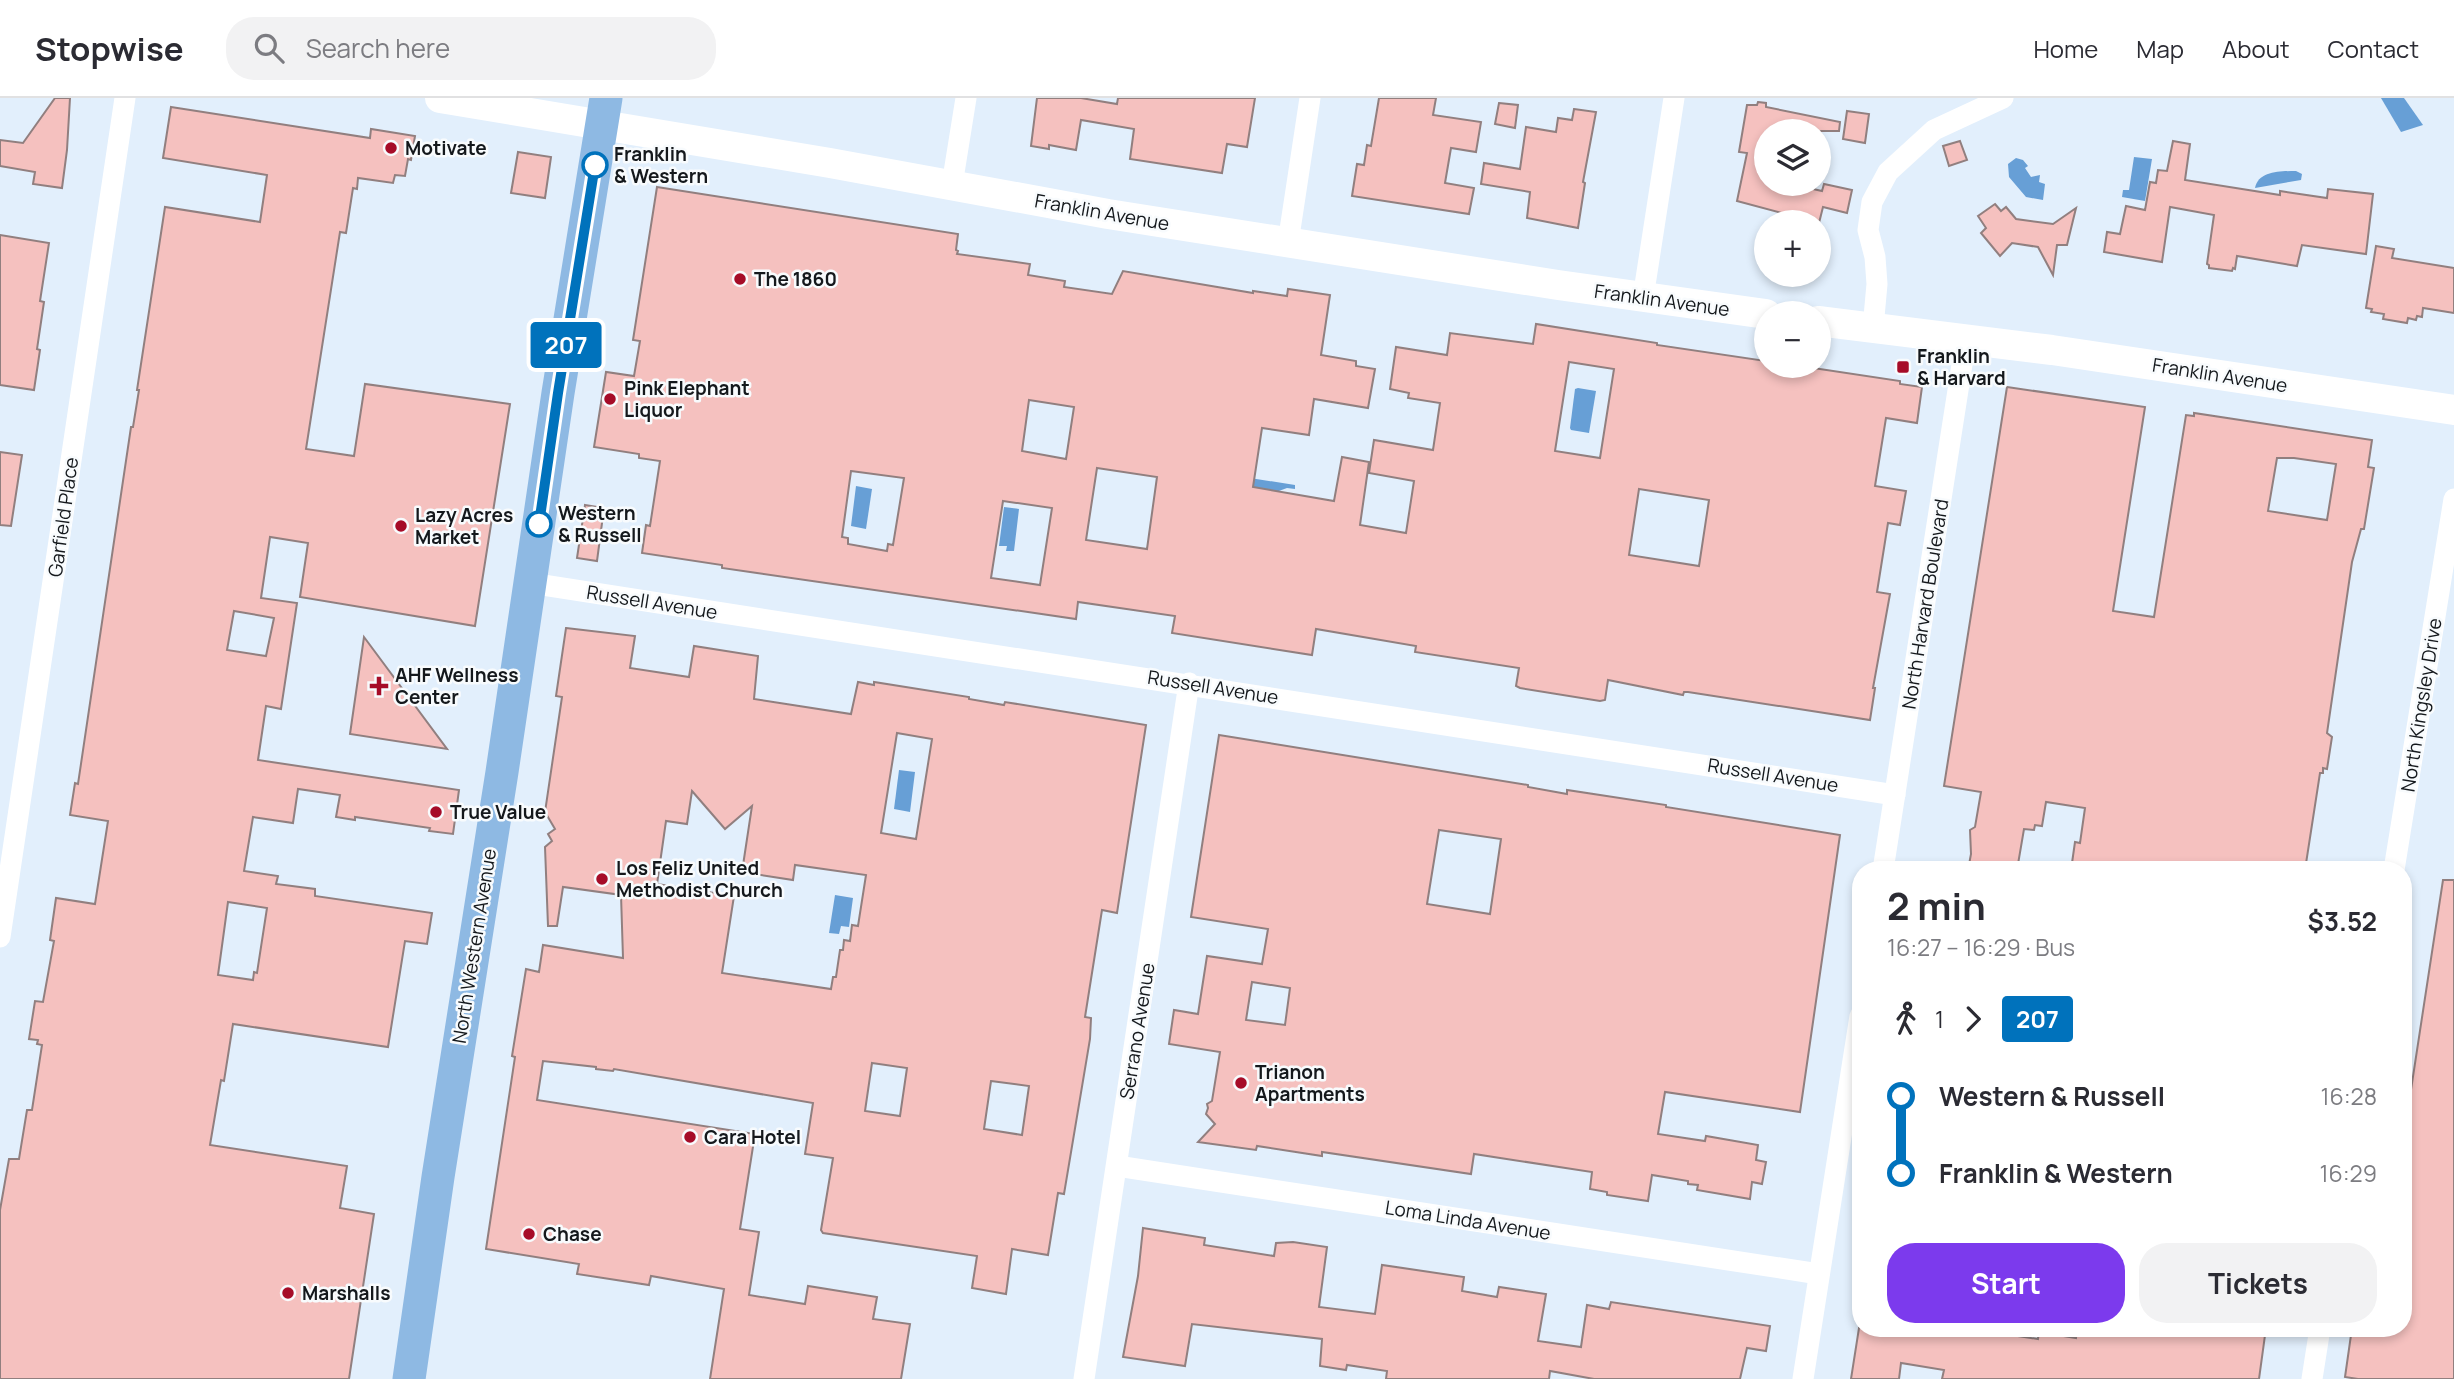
<!DOCTYPE html>
<html lang="en">
<head>
<meta charset="utf-8">
<style>
	:root { --surface:#fff; --page:#f2f2f3; --text:#2b2b33; --muted:#7c7c81; --line:#e1e1e2; --accent:#7c3aed }
	body { margin:0; font-family:Manrope,sans-serif; background:var(--page); color:var(--text); height:100vh; display:flex; flex-direction:column; font-size:26px; white-space:nowrap }
	* { box-sizing:border-box; margin:0 }
	p { font-size:23px; color:var(--muted) }
	.icon { flex:none; width:38px; height:38px; fill:none; stroke:currentColor; stroke-width:2; stroke-linecap:round; stroke-linejoin:round }
	.map { position:relative; flex:1; overflow:hidden }
	.sheet { position:absolute; left:1852px; top:763px; width:560px; height:476px; display:flex; flex-direction:column; background:var(--surface); border-radius:28px; box-shadow:0 4px 10px #0003 }
	.sheet>* { flex:none }
	.badge { padding:0 14px; border-radius:5px; font-size:24px; line-height:46px }
	.tools { position:absolute; left:1754px; top:21px; display:grid; gap:14px }
	.tools a { display:grid; place-items:center; width:77px; height:77px; border-radius:50%; background:var(--surface); box-shadow:0 4px 10px #0003; font-size:35px }
	.map>.badge { position:absolute; translate:-50% -50%; box-shadow:0 0 0 4px #fff }
	.legs { display:flex; align-items:center; gap:10px; height:77px; padding:0 35px; font-size:23px }
	.legs p { margin-inline-start:auto }
	.overview { display:flex; align-items:center; justify-content:space-between; height:119px; padding:0 35px }
	h1 { font-size:38px; font-weight:700; line-height:52px }
	.button { display:flex; gap:14px; margin-top:auto; padding:14px 35px }
	.button a { flex:1; height:80px; border-radius:28px; background:var(--accent); color:#fff; font-size:28px; font-weight:700; line-height:80px; text-align:center }
	.button a+a { background:var(--page); color:var(--text) }
	ul { padding:0 35px; list-style:none }
	li { display:flex; align-items:center; gap:24px; height:77px; font-size:26px }
	li i { display:grid; place-items:center; width:10px; height:100%; margin:0 9px; background:currentColor }
	li i::after { content:''; width:18px; height:18px; margin:-9px; border:5px solid; border-radius:50%; background:var(--surface) }
	li p { margin-inline-start:auto }
	li:first-child i { background:linear-gradient(#0000 50%,currentColor 0) }
	li:last-child i { background:linear-gradient(currentColor 50%,#0000 0) }
	header { display:flex; align-items:center; gap:42px; box-sizing:border-box; height:98px; padding:0 35px; background:var(--surface); border-bottom:2px solid var(--line) }
	header strong { font-size:33px }
	nav { display:flex; gap:38px; margin-inline-start:auto; font-size:24px }
	.search { width:490px; height:63px; background:var(--page); display:flex; align-items:center; gap:18px; box-sizing:border-box; padding:0 24px; border-radius:28px; color:var(--muted); font-size:26px }
	.map>svg:first-child { display:block }
	.water { fill:#679fd6 }
	.building { fill:#f5c1bf; stroke:#917f7f; stroke-width:2; fill-rule:evenodd }
	.lines { fill:none; stroke-linecap:round; stroke-linejoin:round }
	.street { stroke:#fff; stroke-width:21 }
	.secondary { stroke:#fff; stroke-width:30 }
	.primary { stroke:#8eb9e3; stroke-width:33 }
	.line-1-casing { stroke:#fff; stroke-width:16 }
	.line-1 { stroke:#0072bc; stroke-width:10 }
	.poi-dot { fill:#a60c28; stroke:#f8fbfd; stroke-width:2.5 }
	.stop-1-dot { fill:#fff; stroke:#0072bc; stroke-width:3.5 }
	.labels { text-anchor:middle; stroke-width:5; stroke-linejoin:round; paint-order:stroke }
	.poi-label { font-size:19px; font-weight:bold; fill:#14181c; stroke:#f8fbfd; text-anchor:start }
	.stop-label { font-size:19px; font-weight:bold; fill:#14181c; stroke:#f8fbfd; text-anchor:start }
	.street-label { font-size:19px; fill:#14181c; stroke:#f8fbfd }
</style>
</head>
<body>
<header>
<strong>Stopwise</strong>
<div class="search"><svg class="icon" aria-label="search" viewBox="0 0 24 24"><circle cx="10" cy="10" r="6"/><path d="M15 15l6 6"/></svg>Search here</div>
<nav><a>Home</a><a>Map</a><a>About</a><a>Contact</a></nav>
</header>
<div class="map">
<svg width="2454" height="1281" viewBox="0 0 2454 1281">
	<rect width="100%" height="100%" fill="#e2effc"/>
	<g class="water">
		<path d="M 2381,0 L 2404,0 L 2423,27 L 2401,34 Z"/>
		<path d="M 2134,59 L 2152,61 L 2145,103 L 2122,99 L 2123,92 L 2129,92 Z"/>
		<path d="M 2016,60 L 2023,62 L 2028,68 L 2025,70 L 2031,79 L 2040,77 L 2039,84 L 2045,86 L 2043,102 L 2026,99 L 2009,79 L 2008,66 Z"/>
		<path d="M 2296,73 L 2302,76 L 2301,82 L 2255,90 C 2258,73 2281,73 2296,73 Z"/>
		<path d="M 1578,290 L 1596,293 L 1589,335 L 1571,332 L 1570,330 L 1575,291 Z"/>
		<path d="M 1250,380 L 1295,387 L 1295,391 L 1287,390 L 1251,403 Z"/>
		<path d="M 856,388 L 872,391 L 866,431 L 851,428 Z"/>
		<path d="M 1004,409 L 1019,411 L 1014,453 L 1006,453 L 1007,448 L 999,448 Z"/>
		<path d="M 899,672 L 915,674 L 910,714 L 894,711 Z"/>
		<path d="M 835,797 L 853,800 L 849,829 L 841,828 L 839,836 L 829,835 Z"/>
	</g>
	<g class="building">
		<path d="M 55,0 L 70,0 L 67,52 L 62,90 L 33,86 L 35,74 L 0,68 L 0,42 L 23,45 Z"/>
		<path d="M 1037,0 L 1081,0 L 1117,6 L 1118,0 L 1255,0 L 1247,49 L 1227,46 L 1222,75 L 1130,61 L 1134,31 L 1081,22 L 1076,52 L 1049,47 L 1049,51 L 1031,48 Z"/>
		<path d="M 1379,0 L 1436,0 L 1433,17 L 1481,24 L 1476,54 L 1451,50 L 1445,85 L 1474,90 L 1469,116 L 1352,98 L 1357,66 L 1364,67 L 1367,47 L 1371,48 Z"/>
		<path d="M 1758,4 L 1766,5 L 1766,9 L 1840,24 L 1839,33 L 1766,33 L 1766,86 L 1791,86 L 1822,93 L 1824,86 L 1852,92 L 1847,115 L 1823,109 L 1819,125 L 1737,103 L 1747,55 L 1739,54 L 1747,7 L 1757,7 Z"/>
		<path d="M 1499,5 L 1518,7 L 1515,30 L 1495,26 Z"/>
		<path d="M 171,9 L 370,40 L 371,31 L 415,38 L 411,62 L 408,61 L 405,78 L 395,77 L 393,85 L 358,80 L 357,91 L 353,90 L 346,135 L 340,134 L 306,351 L 354,358 L 365,286 L 510,306 L 475,528 L 300,499 L 308,445 L 270,439 L 261,500 L 297,505 L 281,611 L 266,608 L 258,662 L 459,692 L 453,736 L 429,733 L 430,730 L 355,719 L 355,722 L 336,719 L 340,697 L 298,691 L 293,725 L 253,719 L 244,773 L 278,778 L 276,786 L 315,791 L 315,798 L 432,815 L 427,846 L 405,843 L 388,949 L 233,926 L 224,983 L 221,982 L 210,1047 L 347,1068 L 340,1110 L 374,1116 L 349,1281 L 0,1281 L 0,1112 L 9,1061 L 19,1061 L 27,1012 L 32,1012 L 42,947 L 37,946 L 38,942 L 29,941 L 35,903 L 43,904 L 54,843 L 50,842 L 56,800 L 95,806 L 108,723 L 70,717 L 75,685 L 78,686 L 131,329 L 133,329 L 139,292 L 137,292 L 165,109 L 260,124 L 267,77 L 163,60 ZM 234,513 L 274,520 L 266,558 L 227,552 ZM 228,804 L 267,810 L 257,875 L 254,874 L 253,882 L 218,877 Z"/>
		<path d="M 1574,11 L 1596,14 L 1583,84 L 1585,85 L 1578,130 L 1527,120 L 1530,94 L 1481,86 L 1484,65 L 1520,71 L 1526,29 L 1556,34 L 1558,20 L 1572,22 Z"/>
		<path d="M 1847,13 L 1869,16 L 1865,45 L 1843,41 Z"/>
		<path d="M 1960,43 L 1967,62 L 1949,68 L 1943,48 Z"/>
		<path d="M 2173,43 L 2190,46 L 2185,82 L 2280,97 L 2280,93 L 2327,100 L 2328,91 L 2373,96 L 2366,156 L 2302,147 L 2297,168 L 2237,158 L 2235,171 L 2233,170 L 2232,173 L 2209,170 L 2209,167 L 2207,166 L 2214,117 L 2170,109 L 2162,164 L 2104,154 L 2107,134 L 2120,136 L 2126,108 L 2145,112 L 2150,84 L 2156,85 L 2158,72 L 2167,73 Z"/>
		<path d="M 518,54 L 551,59 L 545,100 L 511,95 Z"/>
		<path d="M 657,89 L 958,136 L 956,152 L 958,153 L 957,156 L 1030,166 L 1028,177 L 1065,183 L 1064,189 L 1112,196 L 1123,173 L 1253,195 L 1253,193 L 1287,198 L 1288,191 L 1330,197 L 1321,257 L 1356,263 L 1356,268 L 1375,271 L 1368,310 L 1314,301 L 1309,337 L 1262,330 L 1253,389 L 1334,403 L 1342,359 L 1369,364 L 1360,427 L 1406,435 L 1414,383 L 1369,375 L 1374,342 L 1433,352 L 1440,305 L 1408,300 L 1409,295 L 1390,291 L 1396,249 L 1447,257 L 1450,235 L 1533,246 L 1536,226 L 1657,245 L 1657,247 L 1766,263 L 1766,268 L 1800,268 L 1900,283 L 1900,286 L 1922,289 L 1917,325 L 1886,320 L 1875,388 L 1906,393 L 1900,427 L 1888,425 L 1877,494 L 1890,496 L 1873,590 L 1875,590 L 1870,622 L 1688,594 L 1684,594 L 1683,597 L 1608,582 L 1605,602 L 1600,603 L 1520,590 L 1516,588 L 1519,570 L 1415,554 L 1416,548 L 1316,531 L 1312,557 L 1172,535 L 1175,518 L 1078,504 L 1076,521 L 757,475 L 722,470 L 722,467 L 642,455 L 646,427 L 650,428 L 660,363 L 639,360 L 639,356 L 594,349 L 606,274 L 634,278 L 640,243 L 633,242 ZM 1569,264 L 1614,271 L 1600,360 L 1555,353 ZM 1029,302 L 1074,309 L 1066,361 L 1022,353 ZM 1097,370 L 1157,379 L 1147,451 L 1086,442 ZM 851,373 L 904,380 L 893,447 L 888,446 L 887,453 L 848,446 L 848,440 L 842,439 ZM 1639,391 L 1709,402 L 1699,468 L 1629,457 ZM 1003,403 L 1052,410 L 1040,487 L 991,480 Z"/>
		<path d="M 1995,106 L 2001,113 L 2006,109 L 2016,121 L 2053,126 L 2076,110 L 2067,147 L 2057,147 L 2053,177 L 2038,149 L 2012,145 L 2000,158 L 1981,135 L 1986,130 L 1978,118 Z"/>
		<path d="M 0,137 L 49,145 L 40,203 L 44,204 L 37,251 L 40,252 L 34,292 L 0,287 Z"/>
		<path d="M 2376,148 L 2394,151 L 2392,160 L 2454,170 L 2454,215 L 2423,210 L 2422,219 L 2417,218 L 2416,222 L 2408,220 L 2407,225 L 2383,221 L 2384,216 L 2371,214 L 2372,211 L 2366,210 Z"/>
		<path d="M 2007,289 L 2145,309 L 2113,513 L 2154,519 L 2186,317 L 2194,318 L 2194,315 L 2372,342 L 2368,369 L 2374,370 L 2364,431 L 2361,431 L 2352,464 L 2327,635 L 2332,639 L 2327,671 L 2323,670 L 2323,675 L 2320,675 L 2305,772 L 2097,772 L 2097,769 L 2072,765 L 2075,744 L 2080,745 L 2085,710 L 2046,704 L 2042,728 L 2035,727 L 2034,732 L 2024,731 L 2017,772 L 1968,772 L 1971,756 L 1970,732 L 1975,729 L 1981,694 L 1944,688 ZM 2277,360 L 2294,360 L 2336,366 L 2327,422 L 2268,413 Z"/>
		<path d="M 0,354 L 22,357 L 11,428 L 0,427 Z"/>
		<path d="M 585,407 L 604,410 L 597,463 L 577,460 Z"/>
		<path d="M 566,530 L 635,538 L 630,570 L 689,579 L 694,548 L 758,558 L 754,601 L 851,616 L 858,584 L 874,587 L 874,584 L 969,599 L 969,601 L 1004,607 L 1005,604 L 1146,627 L 1117,815 L 1102,812 L 1085,919 L 1091,920 L 1090,941 L 1064,1096 L 1058,1095 L 1048,1157 L 1012,1151 L 1006,1196 L 972,1190 L 977,1158 L 823,1135 L 821,1132 L 833,1060 L 805,1056 L 813,1005 L 614,971 L 613,973 L 596,971 L 596,969 L 543,963 L 537,1002 L 755,1036 L 740,1131 L 759,1134 L 749,1197 L 805,1206 L 808,1188 L 877,1199 L 873,1221 L 910,1226 L 901,1281 L 710,1281 L 724,1191 L 651,1178 L 649,1187 L 577,1176 L 579,1166 L 486,1151 L 515,959 L 512,958 L 526,871 L 539,874 L 543,847 L 623,860 L 621,797 L 563,789 L 557,828 L 548,828 L 545,749 L 552,743 L 548,736 L 555,731 L 545,714 L 562,599 L 556,598 ZM 897,635 L 932,641 L 916,741 L 881,735 ZM 692,693 L 725,731 L 752,708 L 742,774 L 793,782 L 795,767 L 866,777 L 858,828 L 852,827 L 850,843 L 844,842 L 843,852 L 840,852 L 836,879 L 833,879 L 831,891 L 722,875 L 734,798 L 657,786 L 666,723 L 687,726 ZM 872,965 L 907,970 L 900,1018 L 865,1013 ZM 991,983 L 1029,988 L 1022,1037 L 984,1031 Z"/>
		<path d="M 364,539 L 447,651 L 350,636 Z"/>
		<path d="M 1219,637 L 1528,687 L 1528,689 L 1567,696 L 1567,692 L 1666,707 L 1666,709 L 1840,737 L 1800,1014 L 1665,994 L 1658,1036 L 1705,1043 L 1706,1038 L 1758,1047 L 1756,1062 L 1766,1064 L 1762,1086 L 1752,1084 L 1750,1101 L 1697,1092 L 1698,1087 L 1688,1086 L 1688,1083 L 1652,1077 L 1648,1103 L 1607,1097 L 1607,1094 L 1590,1091 L 1592,1074 L 1474,1056 L 1471,1076 L 1322,1054 L 1322,1058 L 1257,1048 L 1256,1052 L 1198,1044 L 1215,1026 L 1206,1016 L 1208,1010 L 1207,1006 L 1212,1003 L 1220,954 L 1169,946 L 1174,912 L 1198,916 L 1207,858 L 1262,866 L 1268,831 L 1191,819 ZM 1439,732 L 1501,741 L 1490,816 L 1427,806 ZM 1252,884 L 1290,890 L 1285,927 L 1246,922 Z"/>
		<path d="M 2443,782 L 2454,782 L 2454,1281 L 2358,1281 L 2345,1279 L 2352,1230 L 2403,1230 L 2403,1044 Z"/>
		<path d="M 1143,1130 L 1205,1140 L 1204,1147 L 1274,1158 L 1276,1145 L 1293,1144 L 1327,1149 L 1319,1209 L 1375,1216 L 1382,1167 L 1464,1179 L 1462,1193 L 1497,1199 L 1499,1189 L 1546,1196 L 1538,1243 L 1581,1249 L 1587,1207 L 1609,1211 L 1611,1204 L 1770,1228 L 1766,1253 L 1747,1250 L 1740,1281 L 1594,1281 L 1550,1273 L 1549,1281 L 1386,1281 L 1387,1273 L 1347,1267 L 1346,1272 L 1320,1268 L 1322,1241 L 1192,1226 L 1185,1268 L 1123,1259 L 1138,1178 Z"/>
		<path d="M 1859,1230 L 1965,1230 L 2038,1241 L 2039,1234 L 2076,1240 L 2077,1230 L 2205,1230 L 2222,1233 L 2223,1230 L 2266,1230 L 2259,1281 L 1942,1281 L 1944,1272 L 1901,1265 L 1899,1281 L 1851,1281 Z"/>
	</g>
	<g class="lines">
		<g class="street">
			<path d="M 952,87 L 966,0"/>
			<path d="M 1288,145 L 1310,0"/>
			<path d="M 1643,200 L 1674,0"/>
			<path d="M 1873,230 L 1877,186 L 1875,159 L 1868,132 L 1872,104 L 1888,74 L 1934,32 L 2003,0"/>
			<path d="M 530,485 L 1895,697"/>
			<path d="M 1883,772 L 1966,241"/>
			<path d="M 2394,772 L 2454,401"/>
			<path d="M 0,839 L 125,0"/>
			<path d="M 1117,1068 L 1819,1176"/>
			<path d="M 1084,1281 L 1189,585"/>
			<path d="M 1803,1281 L 1860,918"/>
			<path d="M 2312,1281 L 2320,1230"/>
		</g>
		<g class="secondary">
			<path d="M 440,0 L 830,65 L 1108,116 L 1558,187 L 1766,216"/>
			<path d="M 1818,223 L 2052,252 L 2454,312"/>
		</g>
		<path class="primary" d="M 409,1281 L 438,1079 L 502,674 L 558,295 L 606,0"/>
	</g>
	<g class="lines">
		<defs>
			<path id="line-1" d="M 539,426 L 558,295 L 595,67"/>
		</defs>
		<use href="#line-1" class="line-1-casing"/>
		<use href="#line-1" class="line-1"/>
	</g>
	<g class="poi-dot">
		<circle cx="391" cy="50" r="7"/>
		<circle cx="740" cy="181" r="7"/>
		<rect x="1896" y="262" width="14" height="14" rx="3.5"/>
		<circle cx="610" cy="301" r="7"/>
		<circle cx="401" cy="428" r="7"/>
		<path d="M375.5 577.5h7v7h7v7h-7v7h-7v-7h-7v-7h7z"/>
		<circle cx="436" cy="714" r="7"/>
		<circle cx="602" cy="781" r="7"/>
		<circle cx="1241" cy="985" r="7"/>
		<circle cx="690" cy="1039" r="7"/>
		<circle cx="529" cy="1136" r="7"/>
		<circle cx="288" cy="1195" r="7"/>
	</g>
	<g class="stop-1-dot">
		<circle cx="595" cy="67" r="12"/>
		<circle cx="539" cy="426" r="12"/>
	</g>
	<g class="labels">
		<g class="poi-label">
			<text x="405" y="57">Motivate</text>
			<text x="754" y="188">The 1860</text>
			<text x="1917" y="265">Franklin<tspan x="1917" dy="22">&amp; Harvard</tspan></text>
			<text x="624" y="297">Pink Elephant<tspan x="624" dy="22">Liquor</tspan></text>
			<text x="415" y="424">Lazy Acres<tspan x="415" dy="22">Market</tspan></text>
			<text x="395" y="584">AHF Wellness<tspan x="395" dy="22">Center</tspan></text>
			<text x="450" y="721">True Value</text>
			<text x="616" y="777">Los Feliz United<tspan x="616" dy="22">Methodist Church</tspan></text>
			<text x="1255" y="981">Trianon<tspan x="1255" dy="22">Apartments</tspan></text>
			<text x="704" y="1046">Cara Hotel</text>
			<text x="543" y="1143">Chase</text>
			<text x="302" y="1202">Marshalls</text>
		</g>
		<g class="stop-label">
			<text x="614" y="63">Franklin<tspan x="614" dy="22">&amp; Western</tspan></text>
			<text x="558" y="422">Western<tspan x="558" dy="22">&amp; Russell</tspan></text>
		</g>
		<g class="street-label">
			<text transform="translate(1102 114) rotate(10)" y="7">Franklin Avenue</text>
			<text transform="translate(1662 202) rotate(8)" y="7">Franklin Avenue</text>
			<text transform="translate(2220 277) rotate(9)" y="7">Franklin Avenue</text>
			<text transform="translate(63 419) rotate(-82)" y="7">Garfield Place</text>
			<text transform="translate(652 504) rotate(9)" y="7">Russell Avenue</text>
			<text transform="translate(1925 506) rotate(-81)" y="7">North Harvard Boulevard</text>
			<text transform="translate(1213 589) rotate(9)" y="7">Russell Avenue</text>
			<text transform="translate(2421 607) rotate(-81)" y="7">North Kingsley Drive</text>
			<text transform="translate(1773 677) rotate(9)" y="7">Russell Avenue</text>
			<text transform="translate(474 848) rotate(-81)" y="7">North Western Avenue</text>
			<text transform="translate(1137 933) rotate(-81)" y="7">Serrano Avenue</text>
			<text transform="translate(1468 1122) rotate(9)" y="7">Loma Linda Avenue</text>
		</g>
	</g>
</svg>
<div class="tools">
<a><svg class="icon" aria-label="layers" viewBox="0 0 24 24"><path d="M12 4l9 5-9 5-9-5zM3 14l9 5 9-5"/></svg></a>
<a>+</a>
<a>−</a>
</div>
<b class="badge" style="left:566px;top:247px;background:#0072bc;color:#fff">207</b>
<section class="sheet">
<div class="overview"><div><h1>2 min</h1><p>16:27 – 16:29 · Bus</p></div><b>$3.52</b></div>
<div class="legs"><svg class="icon" aria-label="walk" viewBox="0 0 24 24"><circle cx="13" cy="4" r="2"/><path d="M13 8l-2 6 4 7M11 14l-3 7M7 12l3-4h3l4 4"/></svg>1<svg class="icon" aria-label="forward" viewBox="0 0 24 24"><path d="M9 5l7 7-7 7"/></svg><b class="badge" style="background:#0072bc;color:#fff">207</b></div>
<ul>
<li><i style="color:#0072bc"></i><b>Western &amp; Russell</b><p>16:28</p></li>
<li><i style="color:#0072bc"></i><b>Franklin &amp; Western</b><p>16:29</p></li>
</ul>
<div class="button"><a>Start</a><a>Tickets</a></div>
</section>
</div>
</body>
</html>
